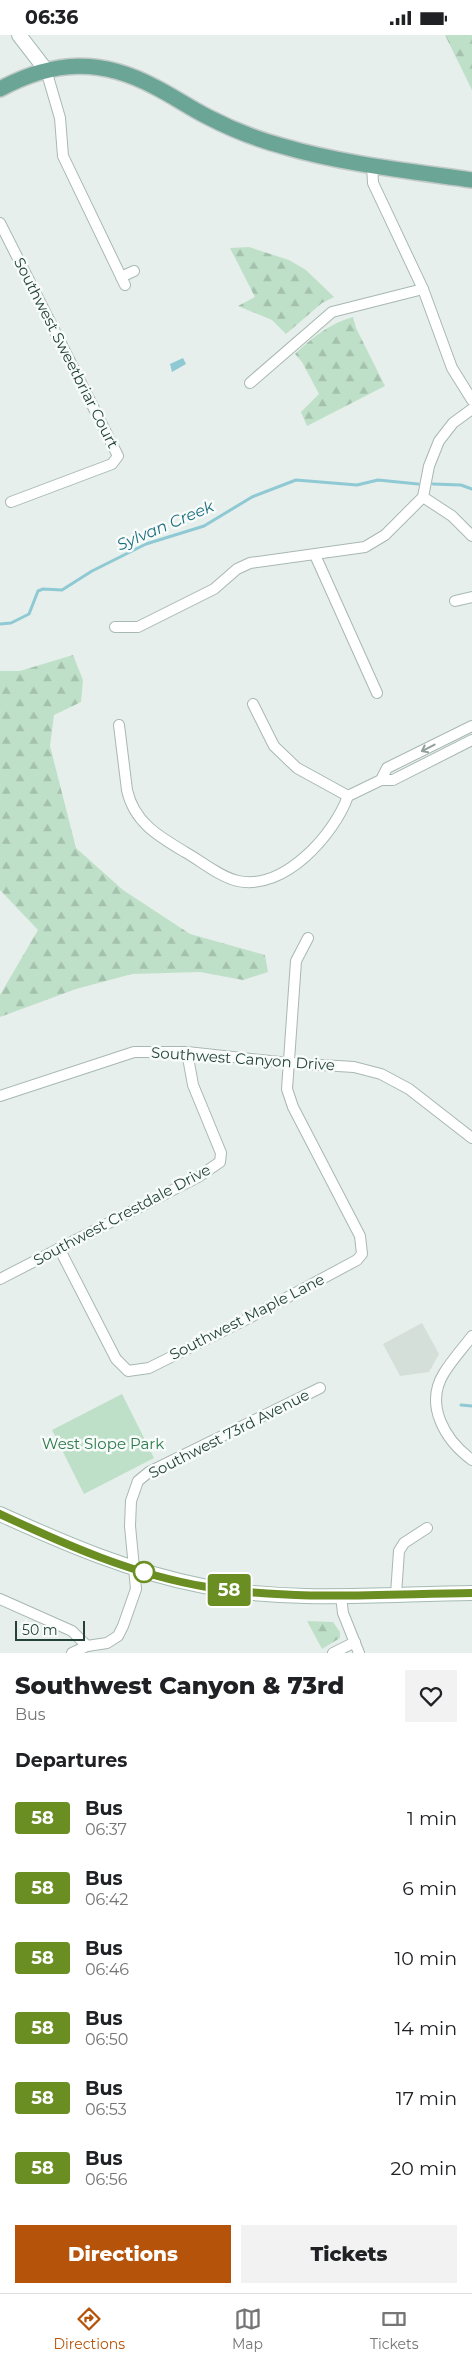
<!DOCTYPE html>
<html lang="en">
<head>
<meta charset="utf-8">
<style>
	:root { --surface:#fff; --page:#f2f2f2; --text:#202124; --muted:#757577; --line:#e0e0e0; --accent:#b45309 }
	body { margin:0; font-family:Montserrat,sans-serif; background:var(--page); color:var(--text); height:100vh; display:flex; flex-direction:column; font-size:19px; white-space:nowrap }
	* { box-sizing:border-box; margin:0 }
	p { font-size:16px; color:var(--muted) }
	.icon { flex:none; width:28px; height:28px; fill:none; stroke:currentColor; stroke-width:2; stroke-linecap:round; stroke-linejoin:round }
	.map { position:relative; height:1618px; overflow:hidden }
	.panel { display:flex; flex-direction:column; background:var(--surface); flex:1 }
	.panel>* { flex:none }
	.badge { padding:0 10px; border-radius:4px; font-size:18px; line-height:32px }
	.scale { position:absolute; left:15px; bottom:12px; width:70px; box-sizing:border-box; padding-left:5px; border:2px solid #24423a; border-top:0; font-size:14px; line-height:18px; white-space:nowrap; color:#24423a; -webkit-text-stroke:4px #f7fbf9; paint-order:stroke }
	.map>.badge { position:absolute; translate:-50% -50%; box-shadow:0 0 0 2px #fff }
	h2 { padding:0 15px; font-size:19px; line-height:45px }
	.round { display:grid; place-items:center; flex:none; width:52px; height:52px; border-radius:0px; background:var(--page) }
	.overview { display:flex; align-items:center; justify-content:space-between; height:85px; padding:0 15px }
	h1 { font-size:24px; font-weight:800; line-height:38px }
	.button { display:flex; gap:10px; margin-top:auto; padding:10px 15px }
	.button a { flex:1; height:58px; border-radius:0px; background:var(--accent); color:#fff; font-size:20px; font-weight:800; line-height:58px; text-align:center }
	.button a+a { background:var(--page); color:var(--text) }
	ul { padding:0; list-style:none }
	li { display:flex; align-items:center; gap:15px; height:70px; padding:0 15px }
	li div { flex:1 }
	li b { display:block; font-size:19px }
	li em { font-style:normal }
	li .badge { min-width:55px; font-weight:700; text-align:center }
	.status { display:flex; justify-content:space-between; align-items:center; height:35px; padding:0 25px; background:var(--surface); direction:ltr }
	.status svg { height:14px; fill:currentColor }
	.dock { display:flex; justify-content:space-around; align-items:center; height:70px; border-top:1px solid var(--line); background:var(--surface); font-size:14px; color:var(--muted) }
	.dock a { display:grid; justify-items:center; gap:2px }
	.dock .active { color:var(--accent) }
	.map>svg:first-child { display:block }
	.built { fill:#d4dfda }
	.green { fill:#bfe0c8 }
	.forest { fill:url(#forest-firs) }
	.water { fill:#8ec9d4 }
	.lines { fill:none; stroke-linecap:round; stroke-linejoin:round }
	.stream { stroke:#8ec9d4; stroke-width:3 }
	.street-casing { stroke:#a8b8b2; stroke-width:12 }
	.secondary-casing { stroke:#a4bbb3; stroke-width:16 }
	.primary-casing { stroke:#c2cac8; stroke-width:18 }
	.street { stroke:#fff; stroke-width:10 }
	.secondary { stroke:#fff; stroke-width:14 }
	.primary { stroke:#6aa596; stroke-width:15 }
	.oneway { stroke:#92a09c }
	.line-casing { stroke:#fff; stroke-width:11 }
	.line { stroke:#6b8e23; stroke-width:8 }
	.stop-dot { fill:#fff; stroke:#6b8e23; stroke-width:2.5 }
	.labels { text-anchor:middle; stroke-width:5; stroke-linejoin:round; paint-order:stroke }
	.street-label { font-size:15px; fill:#24423a; stroke:#f7fbf9 }
	.park-label { font-size:15px; fill:#2d7a4b; stroke:#f7fbf9 }
	.water-label { font-size:16px; font-style:italic; fill:#1c6f80; stroke:#f7fbf9 }
</style>
</head>
<body>
<div class="status"><b>06:36</b><svg viewBox="0 0 49 12"><path d="M0 12V9h3v3zM5 12V6h3v6zM10 12V3h3v9zM15 12V0h3v12zM26 1h20v11H26zM47 4h2v5h-2z"/></svg></div>
<div class="map">
<svg width="472" height="1618" viewBox="0 0 472 1618">
	<defs>
		<pattern id="forest-firs" width="22" height="20" patternUnits="userSpaceOnUse" patternTransform="scale(1.25)"><rect width="22" height="20" fill="#bfe0c8"/><path d="M5 1l3.5 6h-7zM16 11l3.5 6h-7z" fill="#a4c1ad"/></pattern>
	</defs>
	<rect width="100%" height="100%" fill="#e6efeb"/>
	<path class="built" d="M 422,1288 L 439,1319 L 429,1337 L 400,1341 L 383,1309 Z"/>
	<path class="green" d="M 122,1359 L 154,1423 L 84,1459 L 52,1395 Z"/>
	<g class="forest">
		<path d="M 445,0 L 472,0 L 472,55 Z"/>
		<path d="M 249,212 L 289,225 L 306,235 L 334,262 L 322,268 L 286,299 L 272,285 L 238,271 L 255,262 L 230,213 Z"/>
		<path d="M 353,282 L 356,293 L 385,351 L 307,391 L 301,377 L 319,359 L 302,327 L 295,319 C 312,303 330,288 353,282 Z"/>
		<path d="M 73,620 L 83,645 L 81,667 L 54,680 L 50,711 L 76,813 L 123,855 L 190,899 L 265,920 L 268,937 L 243,945 L 200,937 L 132,939 L 76,954 L 0,982 L 0,960 L 38,895 L 0,855 L 0,636 L 20,636 Z"/>
		<path d="M 307,1586 L 333,1587 L 340,1597 L 340,1603 L 322,1614 Z"/>
	</g>
	<path class="water" d="M 183,323 L 186,329 L 172,337 L 170,329 Z"/>
	<g class="lines">
		<g class="stream">
			<path d="M 433,449 L 461,450 L 472,454"/>
			<path d="M 0,589 L 11,588 L 29,579 L 38,556 L 43,554 L 62,555 L 92,536 L 146,509 L 204,491 L 252,462 L 296,445 L 357,450 L 378,445 L 418,449"/>
			<path d="M 461,1370 L 472,1371"/>
		</g>
		<defs>
			<g id="street">
				<path d="M 46,35 L 60,83 L 63,121 L 125,250"/>
				<path d="M 372,130 L 373,148 L 423,254 L 452,333 L 472,365"/>
				<path d="M 0,188 L 118,421 L 112,429 L 11,467"/>
				<path d="M 121,242 L 134,236"/>
				<path d="M 250,348 L 332,277 L 423,254"/>
				<path d="M 423,462 L 452,481 L 472,501"/>
				<path d="M 315,520 L 377,658"/>
				<path d="M 455,566 L 472,562"/>
				<path d="M 115,592 L 138,592 L 214,554 L 237,534 L 250,528 L 365,512 L 385,500 L 423,462 L 429,431 L 439,406 L 453,388 L 472,374"/>
				<path d="M 253,669 L 274,711 L 297,733 L 348,761"/>
				<path d="M 119,690 L 127,755 C 134,787 158,801 185,817 C 201,826 220,842 238,846 C 284,856 334,800 348,761 L 381,745 L 393,745 L 472,705"/>
				<path d="M 381,745 L 387,733 L 472,691"/>
				<path d="M 0,1061 L 134,1017 L 187,1017 L 289,1028 L 354,1032 L 381,1039 L 409,1054 L 472,1103"/>
				<path d="M 59,1213 L 116,1324 L 128,1336 L 149,1333 L 247,1284 L 357,1225 L 362,1219 L 360,1201 L 293,1072 L 287,1054 L 296,926 L 308,903"/>
				<path d="M 0,1244 L 198,1142 L 220,1127 L 221,1118 L 193,1050 L 187,1017"/>
				<path d="M 472,1301 C 463,1313 452,1325 444,1338 C 424,1370 445,1405 472,1425"/>
				<path d="M 396,1559 L 399,1516 L 404,1508 L 427,1493"/>
				<path d="M 341,1561 L 343,1578 L 359,1618"/>
				<path d="M 0,1564 L 72,1596 L 87,1611"/>
				<path d="M 72,1618 L 87,1611 L 107,1608 L 118,1601 L 123,1591 L 136,1554 L 130,1491 L 131,1466 L 138,1446 L 149,1437 L 320,1353"/>
				<path d="M 333,1618 L 355,1607"/>
			</g>
			<g id="secondary">
				<path d="M 19,0 L 46,35"/>
				<path d="M 0,1479 C 66,1509 131,1537 203,1551 C 291,1568 383,1559 472,1558"/>
			</g>
			<path id="primary" d="M 0,54 C 54,25 101,23 155,52 C 173,61 190,73 208,82 C 231,94 256,104 282,111 C 343,129 409,136 472,145"/>
		</defs>
		<use href="#street" class="street-casing"/>
		<use href="#secondary" class="secondary-casing"/>
		<use href="#primary" class="primary-casing"/>
		<use href="#street" class="street"/>
		<use href="#secondary" class="secondary"/>
		<use href="#primary" class="primary"/>
	</g>
	<defs><path id="oneway-shaft" d="M-6 0H5M1.5-3L5.5 0L1.5 3" fill="none" stroke-width="1.6" stroke-linecap="round" stroke-linejoin="round" transform="scale(1.25)"/></defs>
	<use class="oneway" href="#oneway-shaft" transform="translate(428 713) rotate(153)"/>
	<g class="lines">
		<defs>
			<path id="line" d="M 0,1479 C 66,1510 134,1540 207,1552 C 295,1566 384,1559 472,1558"/>
		</defs>
		<use href="#line" class="line-casing"/>
		<use href="#line" class="line"/>
	</g>
	<circle class="stop-dot" cx="144" cy="1537" r="10"/>
	<g class="labels">
		<g class="street-label">
			<text transform="translate(66 318) rotate(63)" y="5">Southwest Sweetbriar Court</text>
			<text transform="translate(243 1024) rotate(4)" y="5">Southwest Canyon Drive</text>
			<text transform="translate(122 1180) rotate(-28)" y="5">Southwest Crestdale Drive</text>
			<text transform="translate(247 1282) rotate(-27)" y="5">Southwest Maple Lane</text>
			<text transform="translate(229 1399) rotate(-27)" y="5">Southwest 73rd Avenue</text>
		</g>
		<g class="park-label">
			<text x="103" y="1414">West Slope Park</text>
		</g>
		<g class="water-label">
			<text transform="translate(165 490) rotate(-23)" y="6">Sylvan Creek</text>
		</g>
	</g>
</svg>
<div class="scale">50 m</div>
<b class="badge" style="left:229px;top:1555px;background:#6b8e23;color:#fff">58</b>
</div>
<section class="panel">
<div class="overview"><div><h1>Southwest Canyon &amp; 73rd</h1><p>Bus</p></div><a class="round"><svg class="icon" aria-label="heart" viewBox="0 0 24 24"><path d="M12 20l-8-8c-3-5 5-10 8-4 3-6 11-1 8 4z"/></svg></a></div>
<h2>Departures</h2>
<ul>
<li><span class="badge" style="background:#6b8e23;color:#fff">58</span><div><b>Bus</b><p>06:37</p></div><em>1 min</em></li>
<li><span class="badge" style="background:#6b8e23;color:#fff">58</span><div><b>Bus</b><p>06:42</p></div><em>6 min</em></li>
<li><span class="badge" style="background:#6b8e23;color:#fff">58</span><div><b>Bus</b><p>06:46</p></div><em>10 min</em></li>
<li><span class="badge" style="background:#6b8e23;color:#fff">58</span><div><b>Bus</b><p>06:50</p></div><em>14 min</em></li>
<li><span class="badge" style="background:#6b8e23;color:#fff">58</span><div><b>Bus</b><p>06:53</p></div><em>17 min</em></li>
<li><span class="badge" style="background:#6b8e23;color:#fff">58</span><div><b>Bus</b><p>06:56</p></div><em>20 min</em></li>
</ul>
<div class="button"><a>Directions</a><a>Tickets</a></div>
</section>
<nav class="dock">
<a class="active"><svg class="icon" aria-label="directions" viewBox="0 0 24 24"><path d="M12 3l9 9-9 9-9-9zM9 14v-3h6M13 9l2 2-2 2"/></svg>Directions</a>
<a><svg class="icon" aria-label="map" viewBox="0 0 24 24"><path d="M3 6l6-2 6 2 6-2v14l-6 2-6-2-6 2zM9 4v14M15 6v14"/></svg>Map</a>
<a><svg class="icon" aria-label="tickets" viewBox="0 0 24 24"><path d="M3 7h18v10H3zM15 7v10"/></svg>Tickets</a>
</nav>
</body>
</html>
